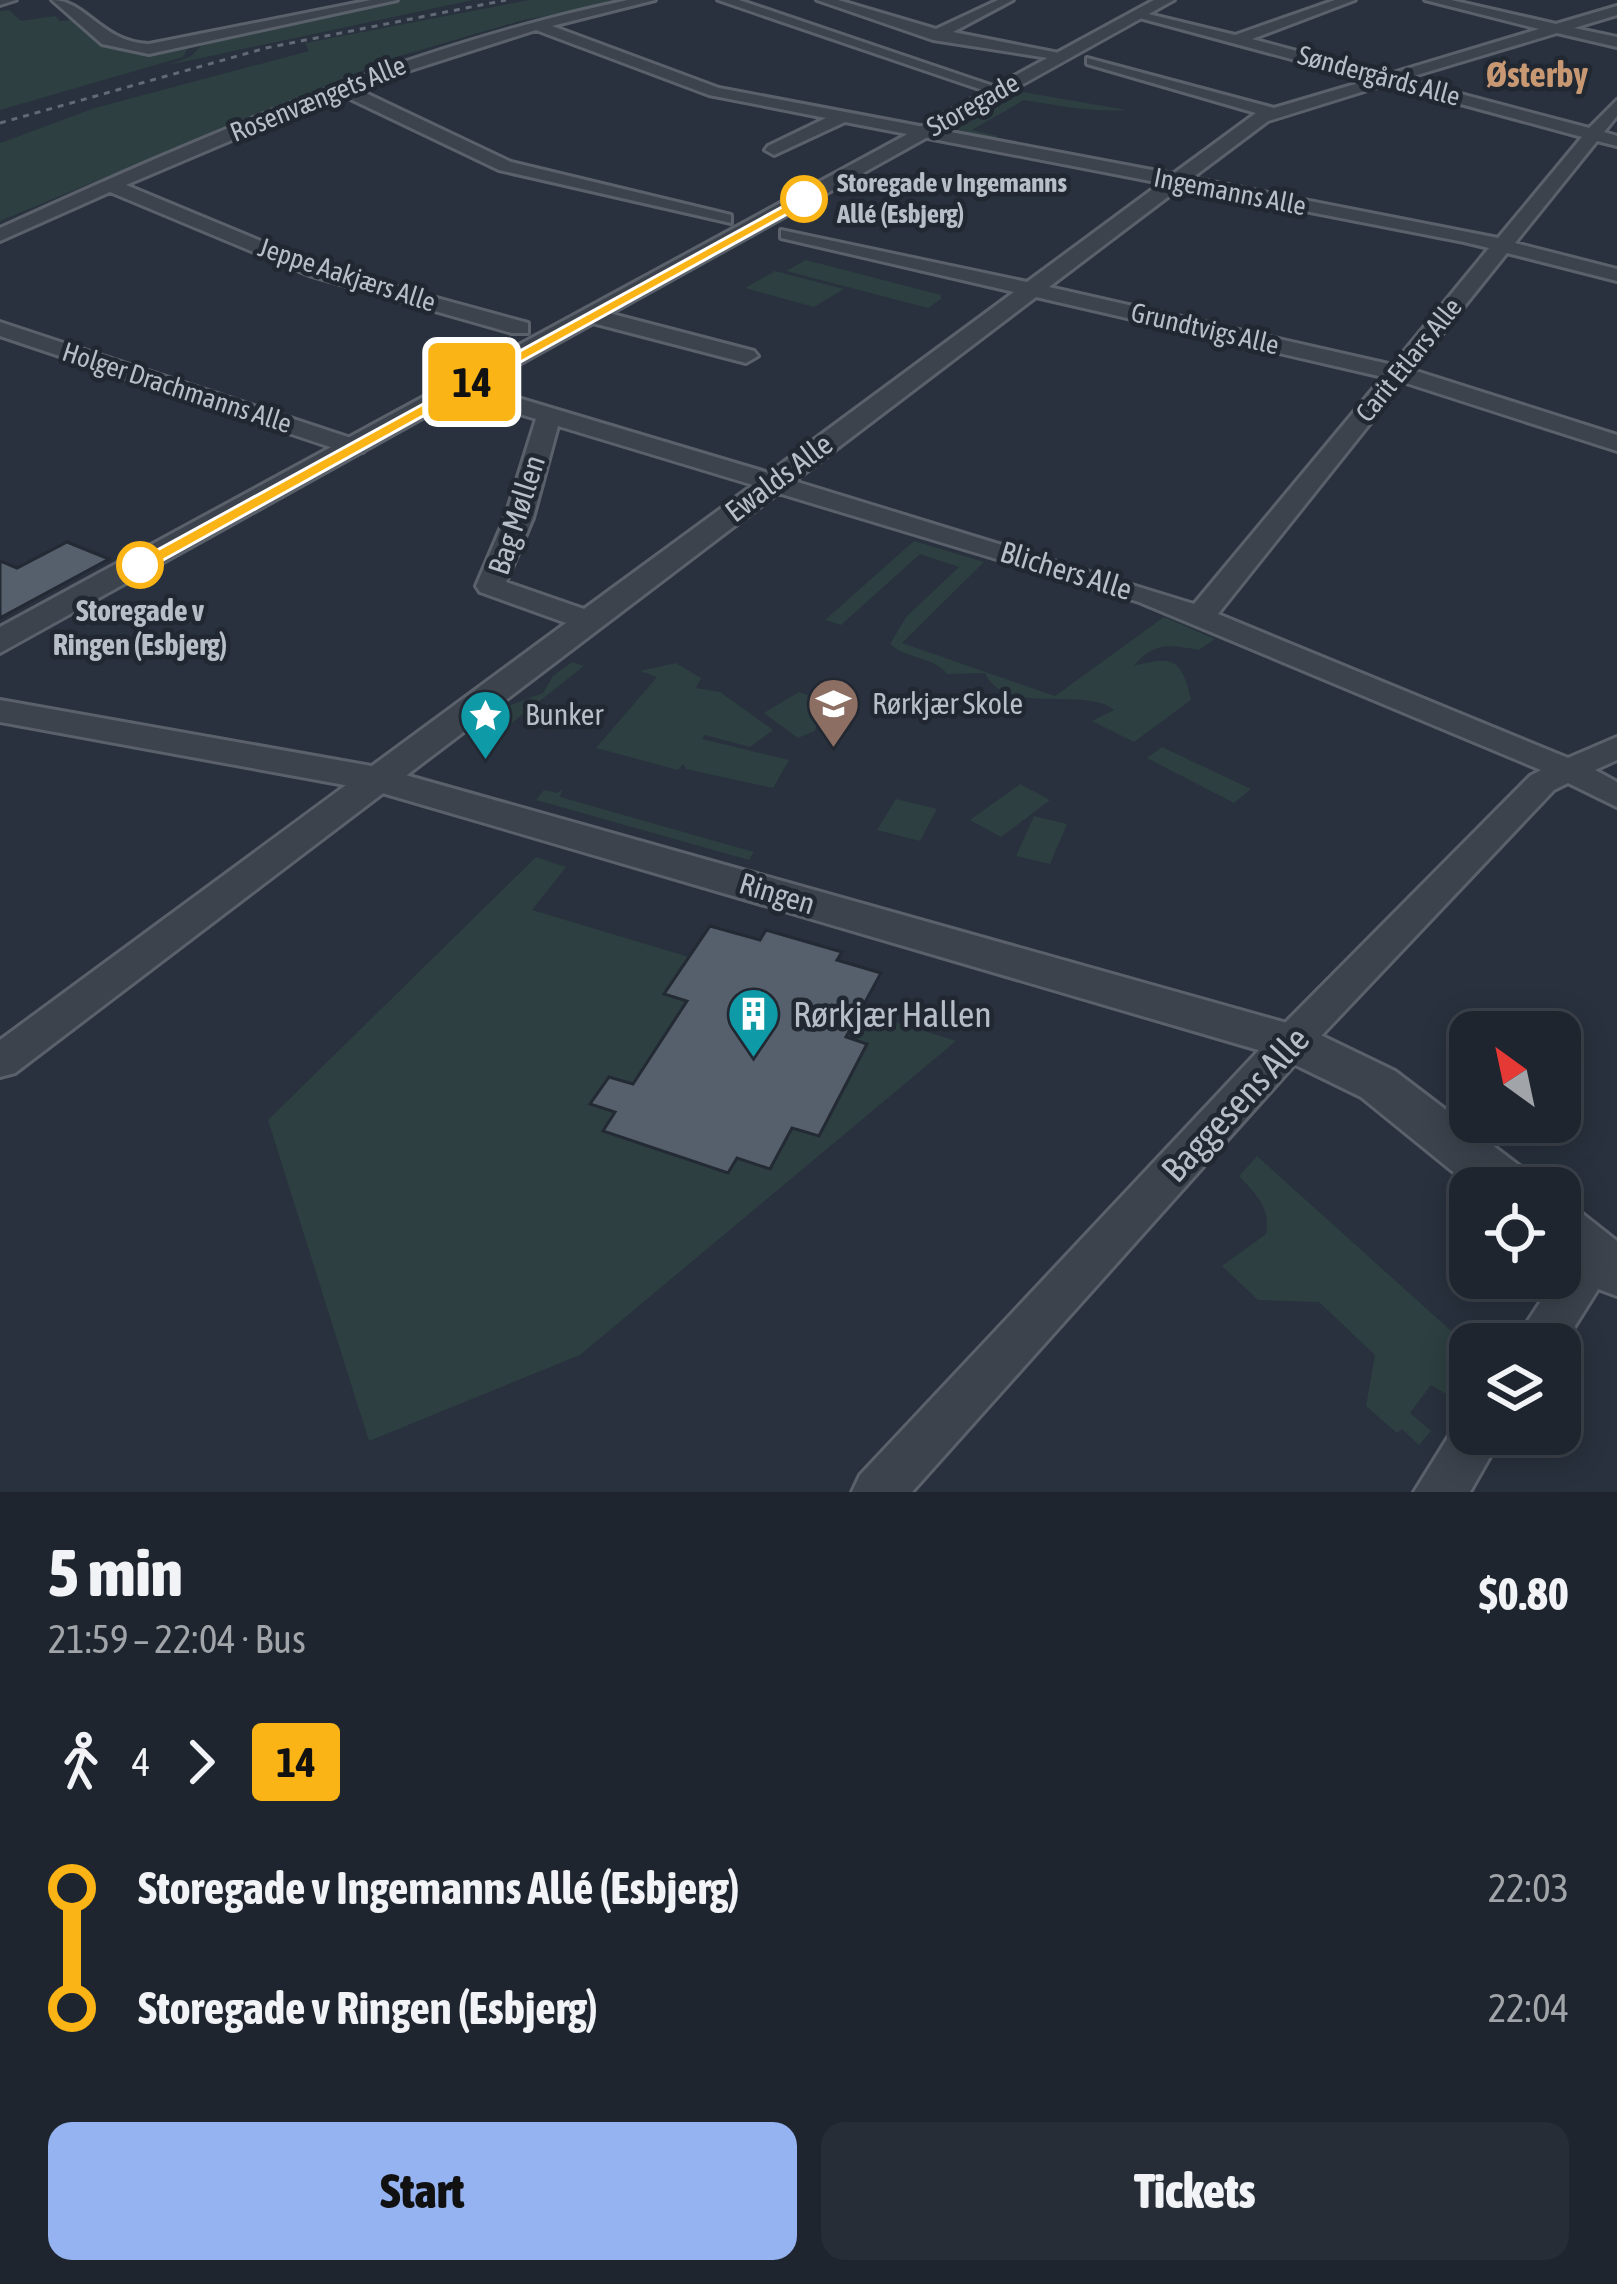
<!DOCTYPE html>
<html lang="en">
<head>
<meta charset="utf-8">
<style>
	:root { --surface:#1e252e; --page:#262d36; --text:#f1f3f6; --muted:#a1a5aa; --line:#3c424a; --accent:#95b2f1 }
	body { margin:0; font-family:"Asap Condensed",sans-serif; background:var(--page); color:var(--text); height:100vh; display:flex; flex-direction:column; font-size:45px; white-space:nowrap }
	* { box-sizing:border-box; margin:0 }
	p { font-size:39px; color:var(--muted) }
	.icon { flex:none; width:66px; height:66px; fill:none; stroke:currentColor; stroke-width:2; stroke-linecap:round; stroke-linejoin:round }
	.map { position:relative; height:1492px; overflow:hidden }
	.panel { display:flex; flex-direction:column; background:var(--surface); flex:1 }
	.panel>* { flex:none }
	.badge { padding:0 24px; border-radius:9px; font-size:42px; line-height:78px }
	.needle { width:78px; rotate:327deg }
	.tools { position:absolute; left:1449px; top:1011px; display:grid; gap:24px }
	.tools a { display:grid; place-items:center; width:132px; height:132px; border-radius:24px; background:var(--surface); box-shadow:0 6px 30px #0003,0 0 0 3px var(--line); font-size:60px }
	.map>.badge { position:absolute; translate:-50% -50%; box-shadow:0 0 0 6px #fff }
	.legs { display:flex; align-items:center; gap:18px; height:132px; padding:0 48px; font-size:39px }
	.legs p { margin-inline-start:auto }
	.headline { display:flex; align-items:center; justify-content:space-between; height:204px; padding:0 48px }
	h1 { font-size:66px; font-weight:800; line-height:90px }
	.button { display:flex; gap:24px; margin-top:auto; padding:24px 48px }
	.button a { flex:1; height:138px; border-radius:24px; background:var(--accent); color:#111; font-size:48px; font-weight:800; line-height:138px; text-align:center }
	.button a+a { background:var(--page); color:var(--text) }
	ul { padding:0 48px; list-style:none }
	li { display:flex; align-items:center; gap:42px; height:120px; font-size:45px }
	li i { display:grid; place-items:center; width:18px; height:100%; margin:0 15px; background:currentColor }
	li i::after { content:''; width:30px; height:30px; margin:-15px; border:9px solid; border-radius:50%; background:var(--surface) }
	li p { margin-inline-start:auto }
	li:first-child i { background:linear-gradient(#0000 50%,currentColor 0) }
	li:last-child i { background:linear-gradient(currentColor 50%,#0000 0) }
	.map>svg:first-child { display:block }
	.green { fill:#2d3f40 }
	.building { fill:#565f6c; stroke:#232a34; stroke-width:3 }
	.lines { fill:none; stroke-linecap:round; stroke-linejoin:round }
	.minor-casing { stroke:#5a616b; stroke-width:6 }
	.tertiary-casing { stroke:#5a616b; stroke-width:6 }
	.minor { fill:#3c434d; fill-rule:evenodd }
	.tertiary { fill:#3c434d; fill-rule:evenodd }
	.rail { stroke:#616975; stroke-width:3; stroke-dasharray:6 6; stroke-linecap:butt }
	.line-1 { fill:#fbb416; stroke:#fff; stroke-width:3 }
	.stop-1-dot { fill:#fff; stroke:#fbb416; stroke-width:6 }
	.labels { text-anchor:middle; stroke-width:9; stroke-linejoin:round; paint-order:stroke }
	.far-street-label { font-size:27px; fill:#b8bec8; stroke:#212832 }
	.far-stop-label { font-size:27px; font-weight:bold; fill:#b8bec8; stroke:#212832; text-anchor:start }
	.street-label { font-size:30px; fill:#b8bec8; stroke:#212832 }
	.stop-label { font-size:30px; font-weight:bold; fill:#b8bec8; stroke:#212832 }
	.poi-label { font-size:30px; fill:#b8bec8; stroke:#212832; text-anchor:start }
	.far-district-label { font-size:36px; font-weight:bold; fill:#c89873; stroke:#212832 }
	.near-poi-label { font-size:36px; fill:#b8bec8; stroke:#212832; text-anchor:start }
	.near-street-label { font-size:36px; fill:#b8bec8; stroke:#212832 }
</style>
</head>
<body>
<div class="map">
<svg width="1617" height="1492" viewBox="0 0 1617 1492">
	<rect width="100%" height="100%" fill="#28313d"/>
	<g class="green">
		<path d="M 398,0 L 473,0 L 168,65 L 190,57 L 204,43 Z"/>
		<path d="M 529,0 L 639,0 L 523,20 L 393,58 L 0,221 L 0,143 L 95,108 L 309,51 L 305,43 Z"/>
		<path d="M 9,10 L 21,21 L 55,16 L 60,21 L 73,20 C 119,59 131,57 189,46 L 183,57 L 0,110 L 0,11 Z"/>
		<path d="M 1023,92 L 1127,110 C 1087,112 1061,106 1024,100 L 972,130 L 998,136 L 993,139 L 957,129 Z"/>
		<path d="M 806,260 L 941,295 L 941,299 L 928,308 L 786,271 Z"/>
		<path d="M 775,271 L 844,289 L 814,307 L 745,288 Z"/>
		<path d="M 914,541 L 984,562 L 902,643 L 1055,696 L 1164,617 L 1215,639 L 1199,650 C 1170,645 1154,641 1134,666 C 1173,655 1182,659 1191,700 L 1134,742 L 1092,721 L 1114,710 C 1086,686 1004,717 985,673 L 947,674 C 935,657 906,659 890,644 L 906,617 L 959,567 L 920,554 L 841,625 L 825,620 Z"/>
		<path d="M 572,662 L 584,666 L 485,744 L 469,740 L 494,726 L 508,706 L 543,693 L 553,676 Z"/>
		<path d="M 676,663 L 701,678 L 696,688 L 720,692 L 773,730 L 750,747 L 705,735 L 702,739 L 789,760 L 773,788 L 686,769 L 683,764 L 678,770 L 596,748 L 657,677 L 640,671 Z"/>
		<path d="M 799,692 L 823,701 L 815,731 L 798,738 L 764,713 Z"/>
		<path d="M 1162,747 L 1251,789 L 1234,803 L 1147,758 Z"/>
		<path d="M 1020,784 L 1050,800 L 1001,837 L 970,820 Z"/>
		<path d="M 562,789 L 560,797 L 754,852 L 749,860 L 536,800 L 544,790 L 557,793 Z"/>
		<path d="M 896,799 L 937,809 L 920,841 L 877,830 Z"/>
		<path d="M 1034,816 L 1067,824 L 1050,864 L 1016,856 Z"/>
		<path d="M 536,857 L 566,867 L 532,910 L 689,957 L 664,993 L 687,1001 L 633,1084 L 609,1077 L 591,1103 L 615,1112 L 604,1132 L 727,1173 L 737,1158 L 770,1168 L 792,1128 L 819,1136 L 867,1045 L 846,1037 L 861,1011 L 956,1041 L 580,1355 L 369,1441 L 268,1120 Z"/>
		<path d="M 1257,1156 L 1470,1348 L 1470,1398 L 1465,1405 L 1431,1385 L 1410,1413 L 1431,1431 L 1419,1445 L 1402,1429 L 1397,1433 L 1366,1406 L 1375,1355 L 1319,1302 L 1258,1300 L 1222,1266 L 1266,1234 C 1271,1207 1256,1195 1239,1176 Z"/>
	</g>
	<g class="building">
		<path d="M 67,542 L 109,559 L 0,618 L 0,561 L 17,568 Z"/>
		<path d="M 710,926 L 760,940 L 766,930 L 842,952 L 837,960 L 881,973 L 846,1037 L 867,1044 L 819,1136 L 792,1128 L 770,1169 L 737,1158 L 728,1173 L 603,1131 L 615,1112 L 590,1104 L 609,1077 L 633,1084 L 687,1001 L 664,994 Z"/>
	</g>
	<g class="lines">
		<defs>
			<g id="minor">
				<path d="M 0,0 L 16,0 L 0,5 Z"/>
				<path d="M 52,0 C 86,0 101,42 149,44 L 371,0 L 397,0 L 149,54 L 102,44 Z"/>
				<path d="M 628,0 L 655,0 L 552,26 L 719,88 L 1173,174 L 1256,113 L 1087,64 L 1087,58 L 1274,108 L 1369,80 L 1136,17 L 1136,11 L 1235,35 L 1335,0 L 1355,0 L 1252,39 L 1386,75 L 1539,29 L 1425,0 L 1451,0 L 1556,24 L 1617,6 L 1617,15 L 1574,28 L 1617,37 L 1617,47 L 1557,33 L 1404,79 L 1589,128 L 1617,100 L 1617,116 L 1604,132 L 1617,136 L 1617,146 L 1597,141 L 1515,243 L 1617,269 L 1617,281 L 1507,253 L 1413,370 L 1617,435 L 1617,451 L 1403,382 L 1218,614 L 1568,758 L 1617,737 L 1617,760 L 1595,770 L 1617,782 L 1617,807 L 1568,783 L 1554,790 L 1305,1053 L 912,1492 L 852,1492 L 860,1475 L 1277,1031 L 1530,776 L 1541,770 L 1139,602 L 778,493 L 15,1073 L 0,1077 L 0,1040 L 566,623 L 480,592 L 476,586 L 505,518 L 536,419 L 487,404 L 487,394 L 505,394 L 769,473 L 1014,292 L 781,238 L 781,230 L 1027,282 L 1161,183 L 845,122 L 774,155 L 765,150 L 768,146 L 826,118 L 709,95 L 536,30 L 355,88 L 511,162 L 731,215 L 731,223 L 499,170 L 340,94 L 126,185 L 323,267 L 528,323 L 528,333 L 512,333 L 309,275 L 110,192 L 0,241 L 0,228 C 205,135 408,46 628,0 ZM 1387,84 L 1582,137 L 1498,238 L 1192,178 L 1268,121 ZM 1181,187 L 1464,242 L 1489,248 L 1393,365 L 1049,287 ZM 1036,297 L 1383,377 L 1194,604 L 794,481 ZM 558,426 L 753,485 L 584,609 L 506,582 L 533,518 Z"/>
				<path d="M 718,0 L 739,0 L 1008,91 L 994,94 Z"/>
				<path d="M 817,0 L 838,0 L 936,29 L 998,0 L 1013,0 L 953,32 L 1069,55 L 1061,60 L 933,40 Z"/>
				<path d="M 593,309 L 754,351 L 758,356 L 746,363 L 585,321 L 582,316 Z"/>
				<path d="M 0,322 L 363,442 L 367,447 L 363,452 L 345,452 L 0,336 Z"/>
				<path d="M 1596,1236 L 1612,1241 L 1617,1259 L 1560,1350 L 1560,1344 L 1513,1344 L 1580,1241 Z"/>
				<path d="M 1470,1414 L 1470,1434 L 1503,1434 L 1470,1492 L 1414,1492 L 1460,1418 Z"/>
			</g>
			<g id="tertiary">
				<path d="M 1154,0 L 1174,0 L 0,653 L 0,627 Z"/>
				<path d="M 0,700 L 377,767 L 1308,1029 L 1395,1071 L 1529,1173 L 1536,1188 L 1473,1188 L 1361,1097 L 1275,1055 L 372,790 L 0,722 Z"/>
				<path d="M 1560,1205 L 1579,1211 L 1617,1241 L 1617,1296 L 1598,1289 L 1560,1258 Z"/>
			</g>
		</defs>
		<use href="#minor" class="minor-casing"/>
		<use href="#tertiary" class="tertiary-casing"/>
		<use href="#minor" class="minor"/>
		<use href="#tertiary" class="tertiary"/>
		<path class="rail" d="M 0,123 L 266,48 L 506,0"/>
	</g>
	<path class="line-1" d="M 804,195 L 809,202 L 147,569 L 130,565 Z"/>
	<defs>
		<symbol id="school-pin" viewBox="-11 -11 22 30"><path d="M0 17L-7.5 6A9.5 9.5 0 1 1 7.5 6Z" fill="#8d6e63" stroke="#212832"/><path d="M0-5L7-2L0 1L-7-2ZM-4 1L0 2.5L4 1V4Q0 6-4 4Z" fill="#fff"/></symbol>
		<symbol id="sight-pin" viewBox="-11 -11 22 30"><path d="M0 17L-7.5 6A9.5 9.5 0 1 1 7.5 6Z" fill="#0f9aa8" stroke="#212832"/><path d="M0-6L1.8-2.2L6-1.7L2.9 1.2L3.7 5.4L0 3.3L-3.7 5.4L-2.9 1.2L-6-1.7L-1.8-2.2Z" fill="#fff"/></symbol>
		<symbol id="building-pin" viewBox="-11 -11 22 30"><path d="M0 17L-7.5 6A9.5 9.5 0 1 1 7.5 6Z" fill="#0f9aa8" stroke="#212832"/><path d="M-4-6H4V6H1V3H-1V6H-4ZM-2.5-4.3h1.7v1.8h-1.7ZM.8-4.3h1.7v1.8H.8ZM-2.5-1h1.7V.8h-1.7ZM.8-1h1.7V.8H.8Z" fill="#fff"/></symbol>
	</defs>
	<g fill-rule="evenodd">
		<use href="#school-pin" x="804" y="674" width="59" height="81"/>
		<use href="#sight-pin" x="456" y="686" width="59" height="81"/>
		<use href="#building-pin" x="724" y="984" width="59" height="81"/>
	</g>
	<g class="stop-1-dot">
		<circle cx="804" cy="199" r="21"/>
		<circle cx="140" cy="565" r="21"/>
	</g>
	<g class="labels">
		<g class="far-street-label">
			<text transform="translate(1379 76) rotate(15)" y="9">Søndergårds Alle</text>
			<text transform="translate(318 99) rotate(-22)" y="9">Rosenvængets Alle</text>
			<text transform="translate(973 105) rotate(-29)" y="9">Storegade</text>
			<text transform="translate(1230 192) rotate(11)" y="9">Ingemanns Alle</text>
			<text transform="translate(347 275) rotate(18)" y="9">Jeppe Aakjærs Alle</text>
			<text transform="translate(1205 329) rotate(13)" y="9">Grundtvigs Alle</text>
			<text transform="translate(1409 360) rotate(-51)" y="9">Carit Etlars Alle</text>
			<text transform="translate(177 388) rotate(18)" y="9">Holger Drachmanns Alle</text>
		</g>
		<g class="far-stop-label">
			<text x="837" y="192">Storegade v Ingemanns<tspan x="837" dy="31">Allé (Esbjerg)</tspan></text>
		</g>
		<g class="street-label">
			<text transform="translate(779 478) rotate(-37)" y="10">Ewalds Alle</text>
			<text transform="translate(517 515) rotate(-72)" y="10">Bag Møllen</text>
			<text transform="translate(1066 571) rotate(17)" y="10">Blichers Alle</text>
			<text transform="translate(777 894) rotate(17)" y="10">Ringen</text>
		</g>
		<g class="stop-label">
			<text x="140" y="621">Storegade v<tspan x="140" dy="34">Ringen (Esbjerg)</tspan></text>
		</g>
		<g class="poi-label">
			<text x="872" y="714">Rørkjær Skole</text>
			<text x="525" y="725">Bunker</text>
		</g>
		<g class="far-district-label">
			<text x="1537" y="87">Østerby</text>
		</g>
		<g class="near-poi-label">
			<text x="793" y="1027">Rørkjær Hallen</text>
		</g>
		<g class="near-street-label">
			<text transform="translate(1235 1104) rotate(-47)" y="13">Baggesens Alle</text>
		</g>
	</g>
</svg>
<div class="tools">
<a><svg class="needle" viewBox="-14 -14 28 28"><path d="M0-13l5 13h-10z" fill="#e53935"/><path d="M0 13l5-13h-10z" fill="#a1a5aa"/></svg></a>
<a><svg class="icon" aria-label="locate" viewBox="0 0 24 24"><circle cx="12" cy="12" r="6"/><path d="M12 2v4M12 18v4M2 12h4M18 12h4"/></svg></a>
<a><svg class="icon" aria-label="layers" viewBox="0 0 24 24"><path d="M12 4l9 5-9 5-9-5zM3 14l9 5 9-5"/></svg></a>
</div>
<b class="badge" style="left:472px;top:382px;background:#fbb416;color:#111">14</b>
</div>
<section class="panel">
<div class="headline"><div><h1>5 min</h1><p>21:59 – 22:04 · Bus</p></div><b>$0.80</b></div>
<div class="legs"><svg class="icon" aria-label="walk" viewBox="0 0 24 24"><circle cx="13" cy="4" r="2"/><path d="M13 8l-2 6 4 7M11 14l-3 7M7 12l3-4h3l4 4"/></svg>4<svg class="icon" aria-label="forward" viewBox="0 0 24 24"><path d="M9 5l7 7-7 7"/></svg><b class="badge" style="background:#fbb416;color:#111">14</b></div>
<ul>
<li><i style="color:#fbb416"></i><b>Storegade v Ingemanns Allé (Esbjerg)</b><p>22:03</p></li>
<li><i style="color:#fbb416"></i><b>Storegade v Ringen (Esbjerg)</b><p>22:04</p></li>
</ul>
<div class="button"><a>Start</a><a>Tickets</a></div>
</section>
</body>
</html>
